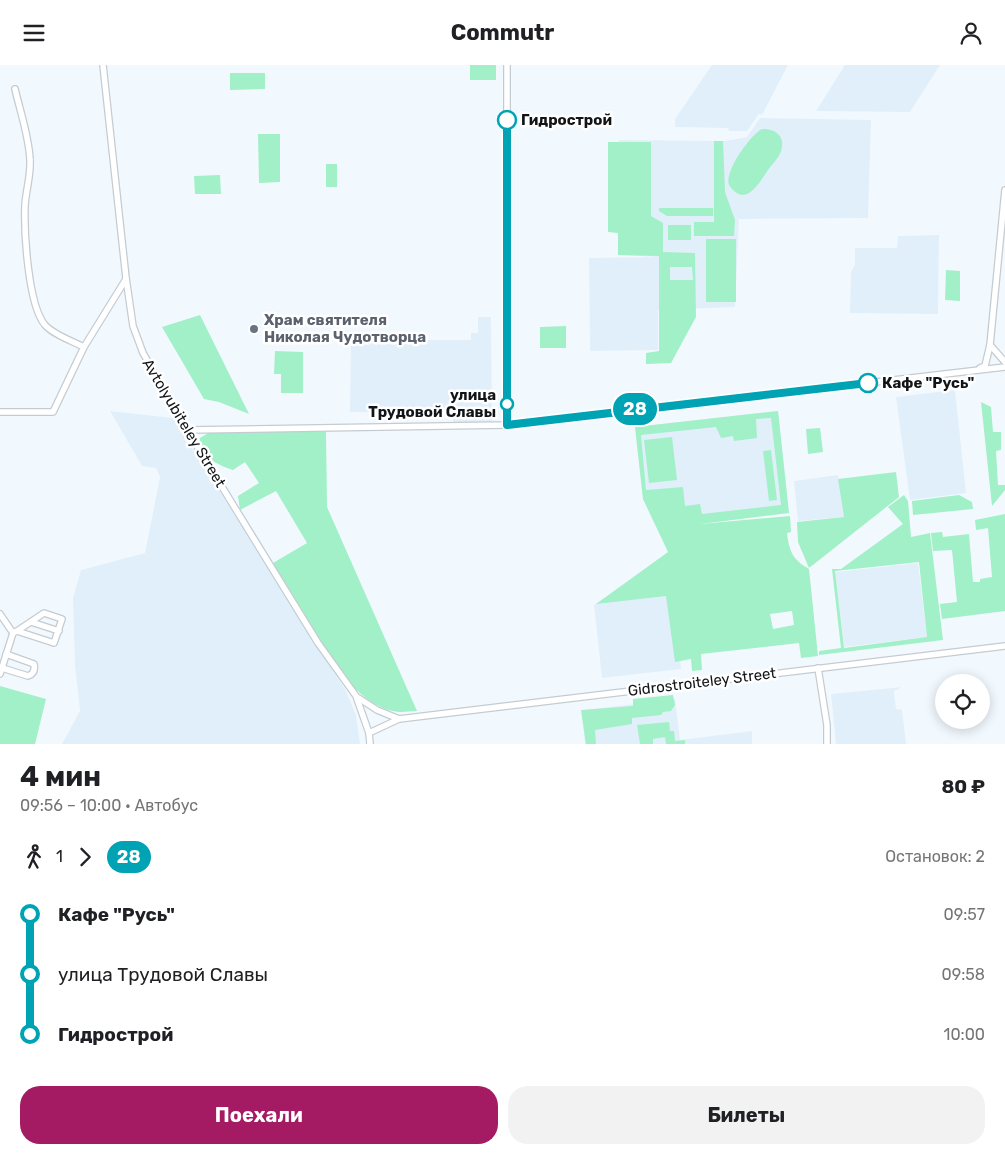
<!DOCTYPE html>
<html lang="ru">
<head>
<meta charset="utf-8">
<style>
	:root { --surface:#fff; --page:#f2f2f2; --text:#202124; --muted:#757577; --accent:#a41a63 }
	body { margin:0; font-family:Rubik,sans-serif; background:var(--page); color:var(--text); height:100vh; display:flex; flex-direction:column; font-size:19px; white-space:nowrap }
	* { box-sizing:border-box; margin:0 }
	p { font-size:16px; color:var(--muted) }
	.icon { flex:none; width:28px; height:28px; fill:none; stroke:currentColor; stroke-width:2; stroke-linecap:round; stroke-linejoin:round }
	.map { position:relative; height:679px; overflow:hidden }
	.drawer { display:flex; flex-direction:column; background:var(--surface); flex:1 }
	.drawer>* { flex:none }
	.badge { padding:0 10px; border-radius:16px; font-size:18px; line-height:32px }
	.tools { position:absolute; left:935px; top:609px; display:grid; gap:10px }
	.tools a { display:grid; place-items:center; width:55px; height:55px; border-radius:50%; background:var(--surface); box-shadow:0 2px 12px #0003; font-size:25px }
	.map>.badge { position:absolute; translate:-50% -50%; box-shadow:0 0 0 2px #fff }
	.legs { display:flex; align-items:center; gap:8px; height:55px; padding:0 20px; font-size:16px }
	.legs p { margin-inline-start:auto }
	.summary { display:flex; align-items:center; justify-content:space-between; height:85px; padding:0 20px }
	h1 { font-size:28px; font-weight:700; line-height:38px }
	.cta { display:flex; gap:10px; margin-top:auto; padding:10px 20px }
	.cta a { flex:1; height:58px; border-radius:20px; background:var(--accent); color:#fff; font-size:20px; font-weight:700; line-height:58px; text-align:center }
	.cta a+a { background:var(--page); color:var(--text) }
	ul { padding:0 20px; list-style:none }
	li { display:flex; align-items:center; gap:18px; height:60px; font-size:19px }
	li i { display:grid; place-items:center; width:8px; height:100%; margin:0 6px; background:currentColor }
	li i::after { content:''; width:12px; height:12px; margin:-6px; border:4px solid; border-radius:50%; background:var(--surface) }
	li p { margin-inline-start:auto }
	li:first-child i { background:linear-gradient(#0000 50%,currentColor 0) }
	li:last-child i { background:linear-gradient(currentColor 50%,#0000 0) }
	header { display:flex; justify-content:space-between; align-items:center; height:65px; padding:0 20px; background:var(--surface); font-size:22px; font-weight:700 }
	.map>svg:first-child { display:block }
	.built { fill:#e1effb }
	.green { fill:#a1f0c7; fill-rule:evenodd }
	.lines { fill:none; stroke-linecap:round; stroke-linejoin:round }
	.minor-casing { stroke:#c4ccd2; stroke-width:8 }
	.minor { stroke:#fff; stroke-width:5.5 }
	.line-1-casing { stroke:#fff; stroke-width:11 }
	.line-1 { stroke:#00a3b4; stroke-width:8 }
	.stop-1-dot { fill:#fff; stroke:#00a3b4; stroke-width:2.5 }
	.worship-dot { fill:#6b7280; stroke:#fff; stroke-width:2 }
	.labels { text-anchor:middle; stroke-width:5; stroke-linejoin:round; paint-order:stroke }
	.stop-label { font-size:15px; font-weight:bold; fill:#121517; stroke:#fff; text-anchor:start }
	.worship-label { font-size:15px; font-weight:bold; fill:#5b616d; stroke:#fff; text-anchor:start }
	.street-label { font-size:15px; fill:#121517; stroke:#fff }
</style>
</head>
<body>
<header><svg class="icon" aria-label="menu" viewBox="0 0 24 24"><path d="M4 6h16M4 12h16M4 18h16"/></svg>Commutr<svg class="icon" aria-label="person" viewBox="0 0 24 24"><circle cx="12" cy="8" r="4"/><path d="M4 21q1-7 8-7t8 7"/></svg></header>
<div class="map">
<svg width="1005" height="679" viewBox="0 0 1005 679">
	<rect width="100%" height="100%" fill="#f2f9fe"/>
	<g class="built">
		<path d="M 712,0 L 788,0 L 762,50 L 759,49 L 747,66 L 729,66 L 728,63 L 675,62 L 675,54 Z"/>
		<path d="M 845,0 L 940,0 L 910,47 L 816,46 Z"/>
		<path d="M 760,53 L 871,55 L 868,153 L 737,154 L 739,155 L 735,242 L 658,245 L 658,285 L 590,286 L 589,193 L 658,192 L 618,190 L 619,75 L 725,76 L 747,72 Z"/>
		<path d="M 939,170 L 938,249 L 850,248 L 851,207 L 855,200 L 855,183 L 897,183 L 898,171 Z"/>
		<path d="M 478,252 L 491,252 L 492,357 L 453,357 L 452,347 L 350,347 L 351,275 L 471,275 L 471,268 L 478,268 Z"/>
		<path d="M 955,325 L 966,428 L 910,435 L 896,332 Z"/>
		<path d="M 110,346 L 173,353 L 346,626 L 356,650 L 360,679 L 62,679 L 80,646 L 75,601 L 73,533 L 81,505 L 145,488 L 160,412 L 156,403 L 142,401 Z"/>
		<path d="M 778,346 L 789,448 L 658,464 L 643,434 L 635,362 Z"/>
		<path d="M 838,410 L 844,452 L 798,456 L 794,416 Z"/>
		<path d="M 918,498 L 927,572 L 844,582 L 835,507 Z"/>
		<path d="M 671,511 L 681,604 L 602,613 L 594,540 L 633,515 Z"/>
		<path d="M 902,622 L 894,626 L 896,644 L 902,645 L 906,679 L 836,679 L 831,629 Z"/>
		<path d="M 675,634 L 680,675 L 752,666 L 752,679 L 585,679 L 582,651 L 587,651 L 586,645 Z"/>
	</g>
	<g class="green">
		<rect x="470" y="0" width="26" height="15"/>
		<path d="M 230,8 L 265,8 L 265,24 L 230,25 Z"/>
		<path d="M 762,64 C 772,63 784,69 782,81 C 782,90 773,98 768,105 C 759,118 745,144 729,120 C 724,107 750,70 762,64 Z"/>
		<path d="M 258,69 L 280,69 L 280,117 L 259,118 Z"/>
		<path d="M 714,76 L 723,76 L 725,127 L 735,155 L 734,171 L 694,171 L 694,157 L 714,157 Z"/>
		<path d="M 608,77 L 651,77 L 651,151 L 663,158 L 663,187 L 695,188 L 696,252 L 671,298 L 646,299 L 646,288 L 659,286 L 659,191 L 618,190 L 618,168 L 608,167 ZM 670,202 L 692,202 L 693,215 L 670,215 Z"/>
		<rect x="326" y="99" width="11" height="23"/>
		<path d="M 220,110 L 221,129 L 195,129 L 194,111 Z"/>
		<path d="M 659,143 L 713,143 L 713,151 L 667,151 L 659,146 Z"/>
		<rect x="668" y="160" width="23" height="15"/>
		<rect x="706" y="174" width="30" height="63"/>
		<path d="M 946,205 L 960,206 L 960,236 L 945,235 Z"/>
		<path d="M 200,250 L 249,349 L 219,337 L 204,334 L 162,262 Z"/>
		<path d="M 566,261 L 566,283 L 540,283 L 540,262 Z"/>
		<path d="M 275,286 L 303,287 L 303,328 L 281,328 L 281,309 L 274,309 Z"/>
		<path d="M 981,337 L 991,342 L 993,367 L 1001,367 L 1001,385 L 996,386 L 998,420 L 1005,420 L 1005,425 L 992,441 Z"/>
		<path d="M 778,346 L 789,448 L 700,459 L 790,451 L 791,467 L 787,468 C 789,486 793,495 809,504 L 818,591 L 801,593 L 799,578 L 701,589 L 702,605 L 692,606 L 691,594 L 675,597 L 666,531 L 596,539 L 668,487 L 643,434 L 635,362 ZM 771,353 L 781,440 L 702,449 L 700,439 L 685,441 L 683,422 L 646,425 L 641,370 L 716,362 L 721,373 L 733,371 L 734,376 L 757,373 L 756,354 ZM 792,546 L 794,560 L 773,564 L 770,549 Z"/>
		<path d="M 820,363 L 823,387 L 808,389 L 806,364 Z"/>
		<path d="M 210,367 L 326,367 L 327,442 L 417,646 C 409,646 400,648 393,646 C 369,641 350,620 336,601 L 273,498 L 307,478 L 276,426 L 240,445 L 238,431 L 259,418 L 245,397 L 233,405 C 218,400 198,391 200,373 Z"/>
		<path d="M 672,372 L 677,415 L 649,418 L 644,375 Z"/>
		<path d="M 771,385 L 777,435 L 769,436 L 763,386 Z"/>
		<path d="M 896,407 L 899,432 L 809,503 L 798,477 L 797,457 L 844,452 L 838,414 Z"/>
		<path d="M 904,430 L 908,436 L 911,472 L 930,468 L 943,575 L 819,590 L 819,586 L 841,583 L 832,504 L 841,504 L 903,459 L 888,442 ZM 919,497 L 927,572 L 844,583 L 835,506 Z"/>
		<path d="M 959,430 L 972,437 L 973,444 L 913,450 L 912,436 Z"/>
		<path d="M 1005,449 L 1005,546 L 942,554 L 940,539 L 957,537 L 952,485 L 933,486 L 931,468 L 942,467 L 943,472 L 969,469 L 973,517 L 980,517 L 980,514 L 992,512 L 988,463 L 976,465 L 975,455 Z"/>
		<path d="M 0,621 L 46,634 L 35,679 L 0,679 Z"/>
		<path d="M 673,630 L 675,640 L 671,646 L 663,647 L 661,650 L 632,653 L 632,659 L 595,665 L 596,679 L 586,679 L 581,645 L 633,641 L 633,634 Z"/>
		<path d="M 669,657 L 670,666 L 674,666 L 675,676 L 685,675 L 685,679 L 666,679 L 665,672 L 653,674 L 653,679 L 640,679 L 637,660 Z"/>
	</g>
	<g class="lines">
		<defs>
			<g id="minor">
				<path d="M 103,0 L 126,213 L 133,261 L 143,288 L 187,365 L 318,578 L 356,631 L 369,668 L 370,679"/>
				<path d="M 507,0 L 507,360"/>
				<path d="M 15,24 C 20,46 29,71 30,95 C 31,110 26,125 25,140 C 24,167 28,240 45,260 C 54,270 72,276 84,282"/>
				<path d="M 990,280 L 1005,297"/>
				<path d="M 980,303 L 985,301 L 990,280 L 1005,125"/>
				<path d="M 0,347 L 53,347 L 84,282 L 126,214"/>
				<path d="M 187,365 L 507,360 L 1005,302"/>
				<path d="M 0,549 L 13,568 L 17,566 L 54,578 L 62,554 L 44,548 L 17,566"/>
				<path d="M 31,557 L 59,566"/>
				<path d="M 2,603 L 28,611 C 34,609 35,604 34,599 L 6,589"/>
				<path d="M 818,603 L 827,660 L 827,679"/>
				<path d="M 0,609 L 13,568"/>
				<path d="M 357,632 L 377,645 L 399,654"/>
				<path d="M 369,668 L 399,654 L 1005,581"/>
			</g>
		</defs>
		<use href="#minor" class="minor-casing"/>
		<use href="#minor" class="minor"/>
	</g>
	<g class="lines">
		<defs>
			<path id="line-1" d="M 507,55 L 507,360 L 868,318"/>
		</defs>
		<use href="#line-1" class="line-1-casing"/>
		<use href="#line-1" class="line-1"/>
	</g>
	<g class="stop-1-dot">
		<circle cx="507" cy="55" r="9"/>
		<circle cx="868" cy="318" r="9"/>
		<circle cx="507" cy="339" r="6"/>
	</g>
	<circle class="worship-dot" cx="254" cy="264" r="5"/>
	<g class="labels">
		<g class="stop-label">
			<text x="521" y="60">Гидрострой</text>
			<text x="882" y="323">Кафе "Русь"</text>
			<text x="496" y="335" text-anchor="end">улица<tspan x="496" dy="17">Трудовой Славы</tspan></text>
		</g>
		<g class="worship-label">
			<text x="264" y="260">Храм святителя<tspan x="264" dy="17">Николая Чудотворца</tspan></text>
		</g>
		<g class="street-label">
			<text transform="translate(184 358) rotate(59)" y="5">Avtolyubiteley Street</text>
			<text transform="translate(702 617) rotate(-7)" y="5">Gidrostroiteley Street</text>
		</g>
	</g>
</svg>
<div class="tools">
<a><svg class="icon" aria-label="locate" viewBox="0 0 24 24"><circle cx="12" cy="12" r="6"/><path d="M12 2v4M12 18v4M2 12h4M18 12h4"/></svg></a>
</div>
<b class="badge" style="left:635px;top:344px;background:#00a3b4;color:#fff">28</b>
</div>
<section class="drawer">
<div class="summary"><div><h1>4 мин</h1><p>09:56 – 10:00 · Автобус</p></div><b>80 ₽</b></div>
<div class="legs"><svg class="icon" aria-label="walk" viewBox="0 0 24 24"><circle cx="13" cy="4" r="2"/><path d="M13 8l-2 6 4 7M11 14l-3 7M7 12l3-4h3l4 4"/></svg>1<svg class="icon" aria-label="forward" viewBox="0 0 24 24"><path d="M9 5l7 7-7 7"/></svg><b class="badge" style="background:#00a3b4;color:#fff">28</b><p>Остановок: 2</p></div>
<ul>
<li><i style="color:#00a3b4"></i><b>Кафе &quot;Русь&quot;</b><p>09:57</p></li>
<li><i style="color:#00a3b4"></i><span>улица Трудовой Славы</span><p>09:58</p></li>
<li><i style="color:#00a3b4"></i><b>Гидрострой</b><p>10:00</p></li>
</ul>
<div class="cta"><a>Поехали</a><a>Билеты</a></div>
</section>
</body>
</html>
